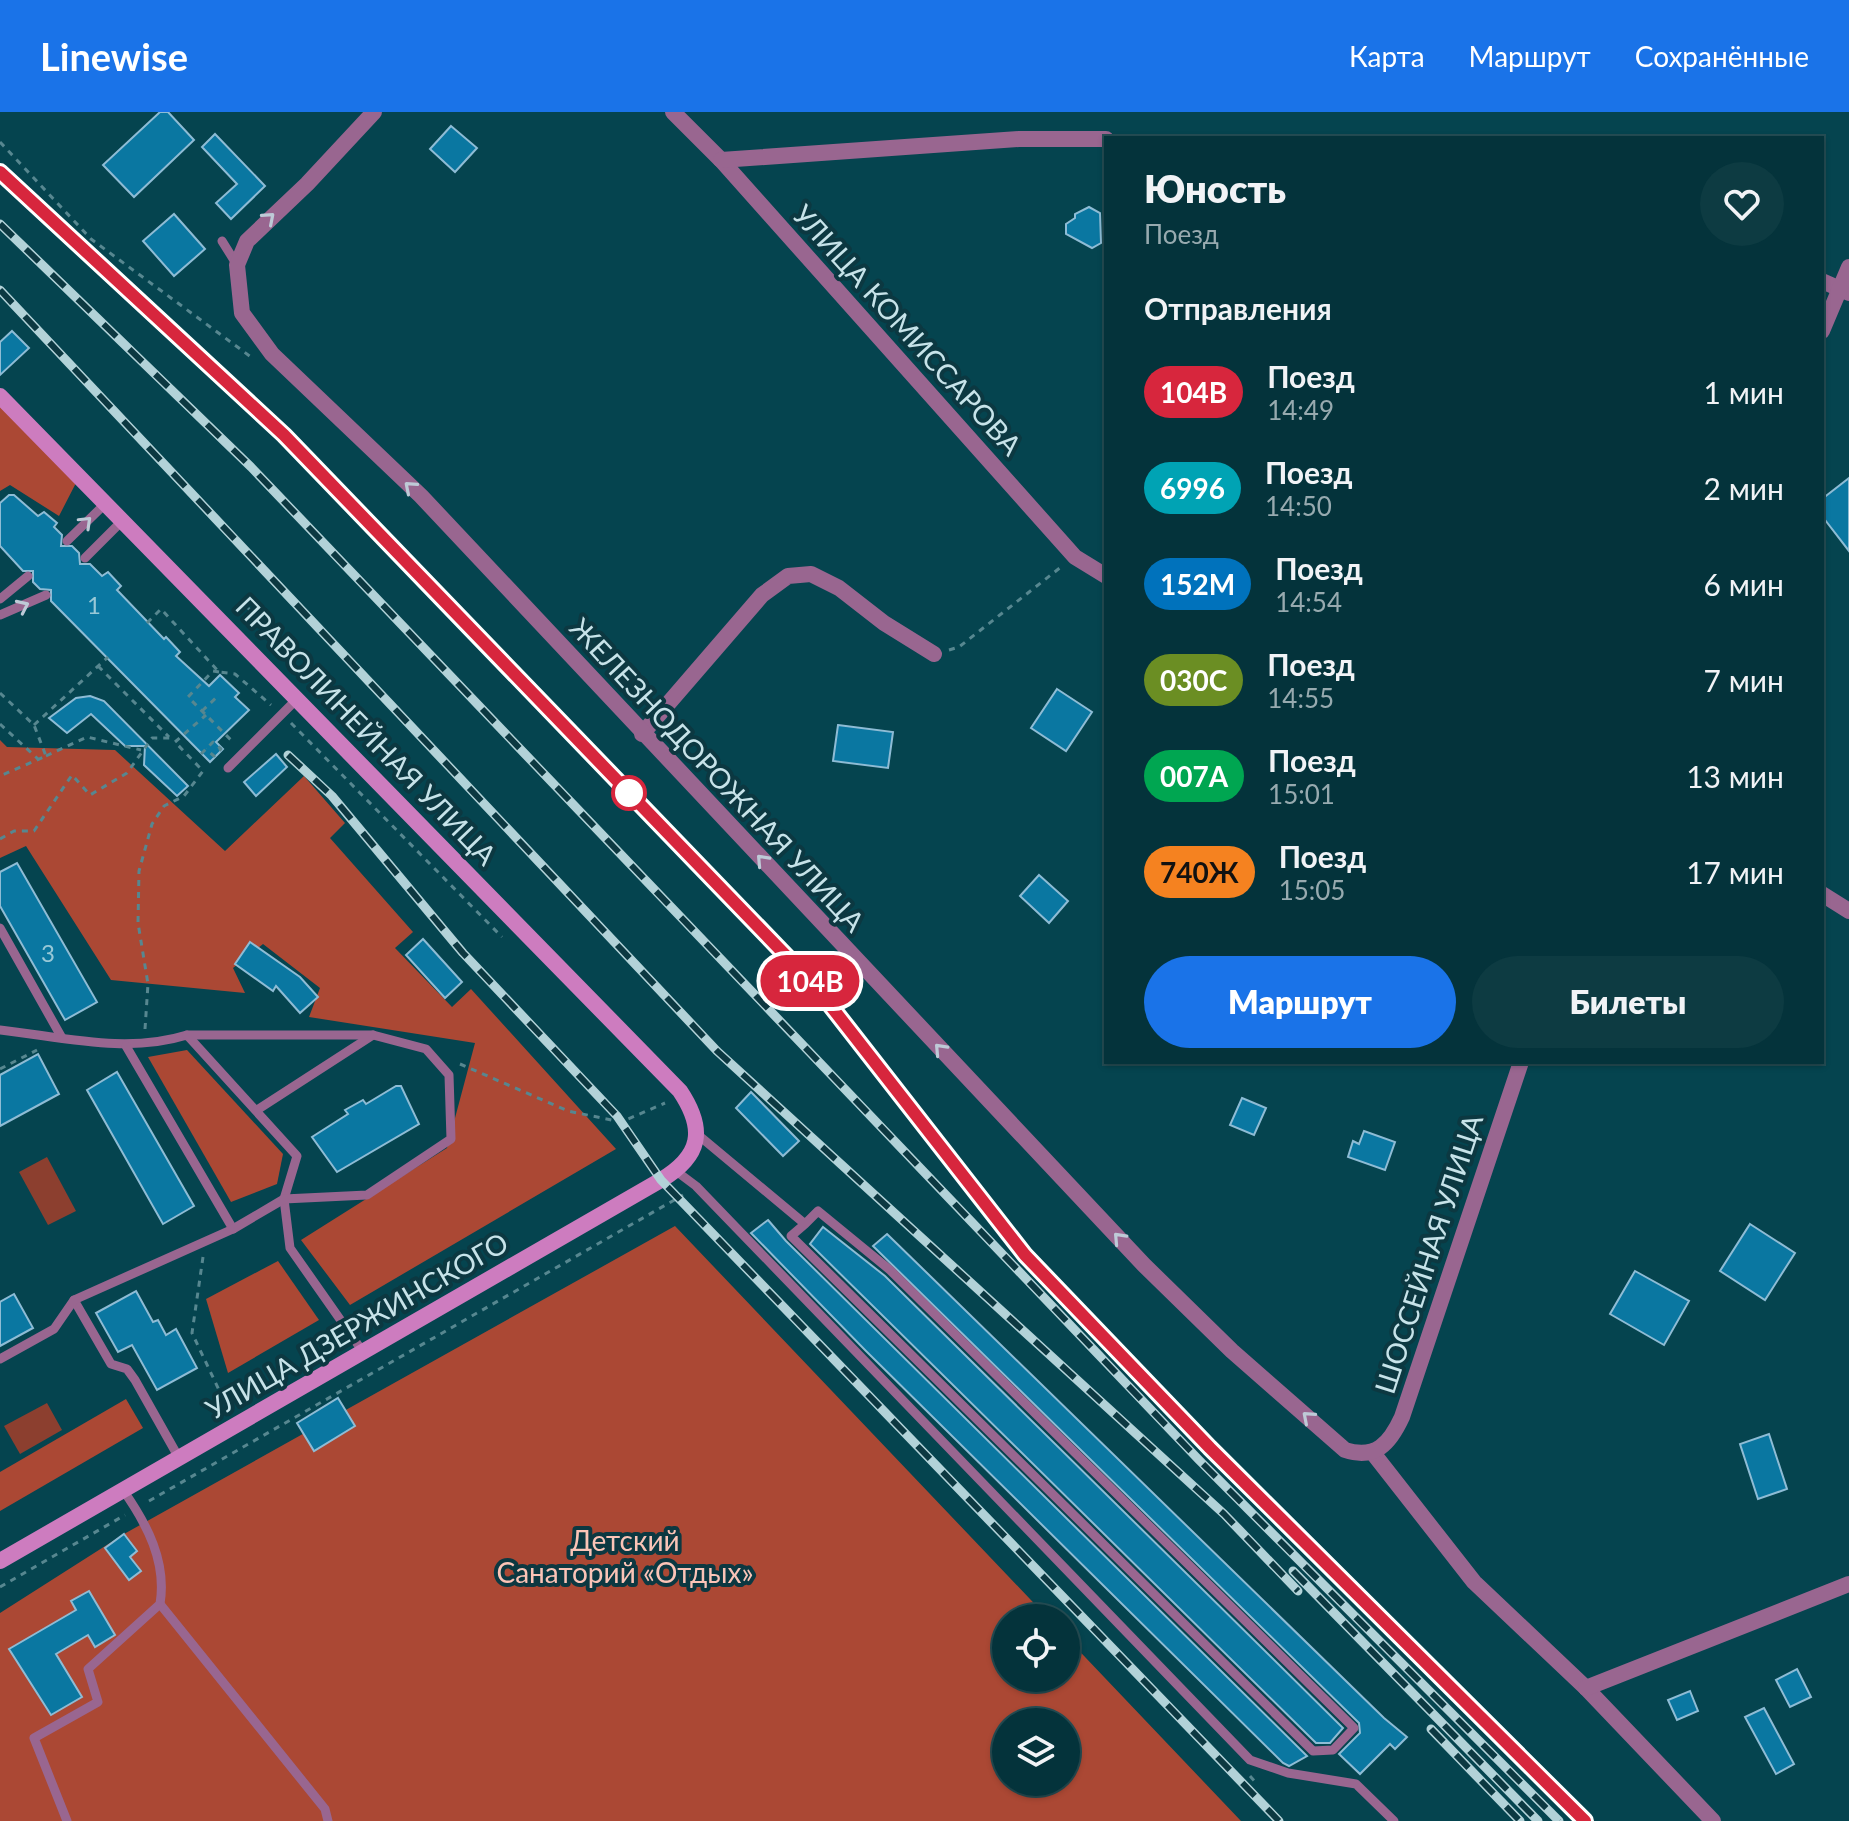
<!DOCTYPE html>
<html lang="ru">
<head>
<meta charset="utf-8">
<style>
	:root { --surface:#04333b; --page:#0d3b42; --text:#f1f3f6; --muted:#97aaaf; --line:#254e55; --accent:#1a73e8 }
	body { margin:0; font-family:Lato,sans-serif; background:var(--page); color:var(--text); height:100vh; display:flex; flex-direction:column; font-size:30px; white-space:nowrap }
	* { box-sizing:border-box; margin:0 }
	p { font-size:26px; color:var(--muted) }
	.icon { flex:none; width:44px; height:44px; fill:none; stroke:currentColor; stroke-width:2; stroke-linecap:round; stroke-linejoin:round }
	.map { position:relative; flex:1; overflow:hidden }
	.sheet { position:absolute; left:1104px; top:24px; width:720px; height:928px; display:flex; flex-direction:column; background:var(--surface); border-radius:0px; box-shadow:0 2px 6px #0004,0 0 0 2px var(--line) }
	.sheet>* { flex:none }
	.badge { padding:0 16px; border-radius:26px; font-size:28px; line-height:52px }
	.tools { position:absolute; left:992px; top:1492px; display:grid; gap:16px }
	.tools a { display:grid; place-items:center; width:88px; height:88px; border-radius:50%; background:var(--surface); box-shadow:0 2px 6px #0004,0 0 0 2px var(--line); font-size:40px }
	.map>.badge { position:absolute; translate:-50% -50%; box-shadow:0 0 0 4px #fff }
	h2 { padding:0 40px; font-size:30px; line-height:72px }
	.round { display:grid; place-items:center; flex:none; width:84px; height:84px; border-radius:42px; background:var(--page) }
	.head { display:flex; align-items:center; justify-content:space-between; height:136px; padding:0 40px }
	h1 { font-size:38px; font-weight:800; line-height:60px }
	.primary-button { display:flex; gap:16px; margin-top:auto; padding:16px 40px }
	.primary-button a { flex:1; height:92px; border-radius:48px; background:var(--accent); color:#fff; font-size:32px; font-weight:800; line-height:92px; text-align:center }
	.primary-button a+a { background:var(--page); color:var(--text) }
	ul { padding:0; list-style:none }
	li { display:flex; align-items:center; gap:24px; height:96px; padding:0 40px }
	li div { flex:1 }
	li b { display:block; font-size:30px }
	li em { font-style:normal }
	li .badge { min-width:88px; font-weight:700; text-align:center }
	header { display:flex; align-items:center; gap:48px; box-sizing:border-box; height:112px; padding:0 40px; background:var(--accent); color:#fff }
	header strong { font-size:38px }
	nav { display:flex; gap:44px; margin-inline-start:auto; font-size:28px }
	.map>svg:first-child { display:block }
	.green { fill:#8c3f2f }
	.forest { fill:#ab4834; fill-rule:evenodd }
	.building { fill:#0a77a1; stroke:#8ebcd5; stroke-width:2 }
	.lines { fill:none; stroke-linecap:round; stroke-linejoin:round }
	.path { stroke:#578790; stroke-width:3; stroke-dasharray:6 6; stroke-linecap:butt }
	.service { stroke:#996690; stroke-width:9 }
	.minor { stroke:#996690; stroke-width:16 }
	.tertiary { stroke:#996690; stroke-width:16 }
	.secondary { stroke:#cd7cbf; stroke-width:16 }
	.rail-casing { stroke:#b2d2d8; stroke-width:9 }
	.rail { stroke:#0c3841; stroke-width:6; stroke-dasharray:18; stroke-linecap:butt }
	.oneway { stroke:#becad7 }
	.line-casing { stroke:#fff; stroke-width:18 }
	.line { stroke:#d7263d; stroke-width:12 }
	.stop-dot { fill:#fff; stroke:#d7263d; stroke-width:4 }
	.labels { text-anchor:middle; stroke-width:8; stroke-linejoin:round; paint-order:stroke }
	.number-label { font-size:24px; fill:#98c8d7 }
	.street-label { font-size:28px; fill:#c7e3e9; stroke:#0c3841 }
	.park-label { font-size:28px; fill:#fbc4b7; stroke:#0c3841 }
</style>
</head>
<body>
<header>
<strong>Linewise</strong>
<nav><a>Карта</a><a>Маршрут</a><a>Сохранённые</a></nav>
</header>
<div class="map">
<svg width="1849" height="1709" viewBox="0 0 1849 1709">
	<rect width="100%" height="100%" fill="#05444f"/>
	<g class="green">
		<path d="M 47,1045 L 76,1099 L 48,1113 L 19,1060 Z"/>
		<path d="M 47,1291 L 62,1318 L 20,1342 L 4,1314 Z"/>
	</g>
	<g class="forest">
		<path d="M 0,291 L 77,369 L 59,404 L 10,373 L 0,379 Z"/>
		<path d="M 0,628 L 7,635 L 115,638 L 225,739 L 304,664 L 345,711 L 330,726 L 413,820 L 395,836 L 452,895 L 471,877 L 616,1037 L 350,1193 L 301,1128 L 447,1036 L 475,931 L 309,905 L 320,876 L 263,832 L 233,856 L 245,881 L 111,868 L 26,734 L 0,746 Z"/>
		<path d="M 187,938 L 283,1042 L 277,1072 L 231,1090 L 148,945 Z"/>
		<path d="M 675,1114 L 1048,1506 L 1006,1506 L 1006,1566 L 1066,1566 L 1066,1525 L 1241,1709 L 0,1709 L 0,1501 L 124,1422 ZM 1006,1610 L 1066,1610 L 1066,1670 L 1006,1670 Z"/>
		<path d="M 278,1149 L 319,1208 L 228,1261 L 206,1187 Z"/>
		<path d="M 126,1287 L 143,1316 L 0,1399 L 0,1360 Z"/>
	</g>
	<g class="building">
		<path d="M 160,0 L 168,0 L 194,28 L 134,85 L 103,53 Z"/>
		<path d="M 451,14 L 477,36 L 455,60 L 430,37 Z"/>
		<path d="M 215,22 L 265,74 L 231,107 L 216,91 L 237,72 L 202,35 Z"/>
		<path d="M 1089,95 L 1100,101 L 1101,131 L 1092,136 L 1066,122 L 1066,112 L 1075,106 L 1075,102 Z"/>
		<path d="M 174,102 L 205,137 L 174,164 L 143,129 Z"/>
		<path d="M 12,219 L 29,236 L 0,263 L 0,230 Z"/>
		<path d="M 1849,366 L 1849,439 L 1822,404 L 1822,387 Z"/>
		<path d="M 9,383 L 14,383 L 38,404 L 44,400 L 57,411 L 54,415 L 62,423 L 61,434 L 72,434 L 79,441 L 80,452 L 90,452 L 102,464 L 108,460 L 121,474 L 117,478 L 164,527 L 166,525 L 180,540 L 176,544 L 209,574 L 220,563 L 239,581 L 235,585 L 249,598 L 216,630 L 223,637 L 210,650 L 51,489 L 51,478 L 40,477 L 33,470 L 33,459 L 23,459 L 0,434 L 0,391 Z"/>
		<path d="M 1057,577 L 1092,600 L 1066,639 L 1031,616 Z"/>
		<path d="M 90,584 L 104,589 L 188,674 L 177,684 L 144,653 L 145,634 L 125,634 L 91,602 L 67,621 L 49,606 L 76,586 Z"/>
		<path d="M 838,613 L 893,620 L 888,656 L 833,649 Z"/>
		<path d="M 276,642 L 287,655 L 256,684 L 244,670 Z"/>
		<path d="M 17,751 L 97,890 L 65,908 L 0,794 L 0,760 Z"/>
		<path d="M 1039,763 L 1068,789 L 1049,811 L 1020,784 Z"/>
		<path d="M 423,827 L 462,870 L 445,886 L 406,843 Z"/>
		<path d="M 250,830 L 300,865 L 318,885 L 300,901 L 276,874 L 273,879 L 235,852 Z"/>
		<path d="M 38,942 L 59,982 L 0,1014 L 0,963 Z"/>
		<path d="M 117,960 L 194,1094 L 163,1112 L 87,978 Z"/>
		<path d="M 396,974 L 401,974 L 419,1012 L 337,1060 L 312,1025 L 348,1002 L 345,998 L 363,988 L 366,992 Z"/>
		<path d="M 751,980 L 799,1029 L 783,1044 L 736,996 Z"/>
		<path d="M 1242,986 L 1266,996 L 1254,1023 L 1230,1013 Z"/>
		<path d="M 1364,1019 L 1395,1030 L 1385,1058 L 1348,1045 L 1353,1029 L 1359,1032 Z"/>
		<path d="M 768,1108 L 786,1129 L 1307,1644 L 1289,1654 L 1283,1651 L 866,1239 L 751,1121 Z"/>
		<path d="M 1750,1112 L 1795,1141 L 1765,1188 L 1720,1159 Z"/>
		<path d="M 823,1115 L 885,1164 L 1343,1616 L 1330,1631 L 1316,1631 L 810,1132 Z"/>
		<path d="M 887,1122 L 1384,1606 L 1407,1625 L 1395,1637 L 1390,1632 L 1360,1662 L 1339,1642 L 1360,1621 L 1359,1611 L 873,1134 Z"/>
		<path d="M 1635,1159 L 1689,1189 L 1664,1233 L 1610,1202 Z"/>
		<path d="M 136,1179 L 153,1210 L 158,1208 L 166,1223 L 176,1217 L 197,1256 L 157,1278 L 132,1233 L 118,1240 L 96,1201 Z"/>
		<path d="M 14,1182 L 33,1216 L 0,1234 L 0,1190 Z"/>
		<path d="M 338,1286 L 355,1314 L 314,1339 L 297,1311 Z"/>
		<path d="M 1769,1322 L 1787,1377 L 1758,1387 L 1740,1332 Z"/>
		<path d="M 124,1422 L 137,1439 L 130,1445 L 141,1459 L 129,1468 L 105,1436 Z"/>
		<path d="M 89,1479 L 115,1523 L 95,1535 L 88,1523 L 56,1542 L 82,1585 L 51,1603 L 9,1537 L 76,1498 L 71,1489 Z"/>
		<path d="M 1797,1557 L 1811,1585 L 1790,1595 L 1776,1568 Z"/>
		<path d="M 1690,1579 L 1698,1599 L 1677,1608 L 1668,1588 Z"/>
		<path d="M 1764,1596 L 1794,1652 L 1776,1662 L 1745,1605 Z"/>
	</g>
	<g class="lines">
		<g class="path">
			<path d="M 0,30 L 91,127 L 251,245"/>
			<path d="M 248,496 L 277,524 L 269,532"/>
			<path d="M 147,511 L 161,497 L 219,560 L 235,562 L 271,593"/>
			<path d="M 949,538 L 959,535 L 1061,455"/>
			<path d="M 98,554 L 169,625"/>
			<path d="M 219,560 L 213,559 L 188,585 L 233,630"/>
			<path d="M 0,581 L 34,613 L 46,644 L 0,664"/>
			<path d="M 202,599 L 218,584"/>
			<path d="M 291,611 L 502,825"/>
			<path d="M 0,612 L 38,647"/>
			<path d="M 34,613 L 108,545"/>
			<path d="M 175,630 L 206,603"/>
			<path d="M 201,642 L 213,630 L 221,637 L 214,644 L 206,637"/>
			<path d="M 46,644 L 87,625 L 141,638"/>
			<path d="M 0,727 L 14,719 L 34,719 L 72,663 L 90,683 L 127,661 L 152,626 L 170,626"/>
			<path d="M 145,917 L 148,872 L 138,811 L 139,759 L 152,712 L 164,694 L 184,684 L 203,659 L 176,631"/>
			<path d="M 460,952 L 568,999 L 621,1010 L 665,991"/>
			<path d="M 0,957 L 37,938"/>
			<path d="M 203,1145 L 192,1221 L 228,1297"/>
			<path d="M 149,1389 L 683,1083"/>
			<path d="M 0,1475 L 125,1403"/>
			<path d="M 1250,1664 L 1257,1672"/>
		</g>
		<g class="service">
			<path d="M 222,129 L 237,153"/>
			<path d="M 67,429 L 106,391"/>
			<path d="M 85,446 L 123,408"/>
			<path d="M 0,487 L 28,464"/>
			<path d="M 0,503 L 46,483"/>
			<path d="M 228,656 L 298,586"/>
			<path d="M 0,816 L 62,926"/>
			<path d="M 0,918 C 63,925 126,942 187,923 L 297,1044 L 284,1087 L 290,1136 L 363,1240"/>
			<path d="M 126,934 L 233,1117"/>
			<path d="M 257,998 L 373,923"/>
			<path d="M 697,1022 L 805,1112 L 818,1099 L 890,1158 L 1354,1616 L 1333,1638 L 1313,1639 L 791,1124 L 805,1112"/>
			<path d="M 676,1059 L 696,1074 L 1250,1648 L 1288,1661 L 1356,1672 L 1394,1709"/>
			<path d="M 74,1188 L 111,1252 L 127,1257 L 135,1268 L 179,1346"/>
			<path d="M 0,1247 L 54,1217 L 74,1188 L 233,1117 L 284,1087 L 367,1083 L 451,1027 L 449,963 L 426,937 L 373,923 L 187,923"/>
			<path d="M 160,1492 L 325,1697 L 328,1709"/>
			<path d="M 67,1709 L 34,1626 L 98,1590 L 88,1557 L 160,1492 C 167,1450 147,1412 123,1378"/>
		</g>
		<g class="minor">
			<path d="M 673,0 L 721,48 L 1075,445 L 1106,464"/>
			<path d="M 721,48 L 1019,27 L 1106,27"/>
			<path d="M 1822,169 L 1849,181"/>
			<path d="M 642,622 L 762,483 L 788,464 L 811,462 L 839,476 L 884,511 L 934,542"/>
			<path d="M 1822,782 L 1849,799"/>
			<path d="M 1373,1341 L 1474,1470 L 1586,1576 L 1713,1709"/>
			<path d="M 1586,1576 L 1849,1472"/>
		</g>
		<g class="tertiary">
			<path d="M 374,0 L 307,72 L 247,129 L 237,153 L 242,201 L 272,242 L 421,384 L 1144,1153 L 1232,1239 L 1345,1338 C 1376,1348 1390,1331 1402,1305 L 1521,950"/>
			<path d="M 1822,219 L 1849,155"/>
		</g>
		<path class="secondary" d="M 0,284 L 680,979 C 706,1018 701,1044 661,1068 L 0,1449"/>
		<defs>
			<g id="rail">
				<path d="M 0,60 L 284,323 L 816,875 L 1025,1143 L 1210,1336 L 1585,1709"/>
				<path d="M 0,112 L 251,355 L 1199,1348 L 1559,1709"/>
				<path d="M 0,178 L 717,939 L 1224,1402 L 1298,1479"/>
				<path d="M 288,643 L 332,684 L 463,841 L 617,1004 L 661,1068 L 1279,1709"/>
				<path d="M 1293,1459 L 1538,1709"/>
				<path d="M 1431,1617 L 1520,1709"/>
			</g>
		</defs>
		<use href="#rail" class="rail-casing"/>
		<use href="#rail" class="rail"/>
	</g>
	<defs><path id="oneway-chevron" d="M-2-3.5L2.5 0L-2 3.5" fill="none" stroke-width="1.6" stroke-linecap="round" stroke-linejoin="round" transform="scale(2)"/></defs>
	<g class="oneway">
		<use href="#oneway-chevron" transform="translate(269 106) rotate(-41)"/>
		<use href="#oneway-chevron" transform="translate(410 375) rotate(-139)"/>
		<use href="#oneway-chevron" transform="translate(86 410) rotate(-44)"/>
		<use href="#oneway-chevron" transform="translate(23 494) rotate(-25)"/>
		<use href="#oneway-chevron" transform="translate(762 748) rotate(-133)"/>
		<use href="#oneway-chevron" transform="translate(940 937) rotate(-133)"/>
		<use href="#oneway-chevron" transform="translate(1119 1126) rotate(-133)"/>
		<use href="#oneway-chevron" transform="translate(1308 1305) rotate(-139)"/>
	</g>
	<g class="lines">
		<defs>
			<path id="line" d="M 0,60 L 284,323 L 794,852 L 816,875 L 1025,1143 L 1210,1336 L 1585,1709"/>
		</defs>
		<use href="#line" class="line-casing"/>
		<use href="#line" class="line"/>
	</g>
	<circle class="stop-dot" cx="629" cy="681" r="16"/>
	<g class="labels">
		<g class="number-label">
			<text x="94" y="502">1</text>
			<text x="48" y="850">3</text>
		</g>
		<g class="street-label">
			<text transform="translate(907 218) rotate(48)" y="10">УЛИЦА КОМИССАРОВА</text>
			<text transform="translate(366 619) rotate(46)" y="10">ПРАВОЛИНЕЙНАЯ УЛИЦА</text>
			<text transform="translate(717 663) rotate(47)" y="10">ЖЕЛЕЗНОДОРОЖНАЯ УЛИЦА</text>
			<text transform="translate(1429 1142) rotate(-72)" y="10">ШОССЕЙНАЯ УЛИЦА</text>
			<text transform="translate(357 1214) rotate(-30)" y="10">УЛИЦА ДЗЕРЖИНСКОГО</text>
		</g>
		<g class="park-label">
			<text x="625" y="1439">Детский<tspan x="625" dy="32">Санаторий «Отдых»</tspan></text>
		</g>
	</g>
</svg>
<div class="tools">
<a><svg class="icon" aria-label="locate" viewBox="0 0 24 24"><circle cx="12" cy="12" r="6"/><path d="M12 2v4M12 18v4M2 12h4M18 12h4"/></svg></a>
<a><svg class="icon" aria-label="layers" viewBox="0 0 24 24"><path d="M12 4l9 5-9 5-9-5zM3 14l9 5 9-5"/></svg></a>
</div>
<b class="badge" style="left:810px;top:869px;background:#d7263d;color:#fff">104В</b>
<section class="sheet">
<div class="head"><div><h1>Юность</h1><p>Поезд</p></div><a class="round"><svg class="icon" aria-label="heart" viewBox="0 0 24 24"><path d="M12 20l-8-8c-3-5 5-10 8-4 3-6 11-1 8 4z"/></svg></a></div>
<h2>Отправления</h2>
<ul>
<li><span class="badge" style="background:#d7263d;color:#fff">104В</span><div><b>Поезд</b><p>14:49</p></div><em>1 мин</em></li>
<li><span class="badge" style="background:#00a3b4;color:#fff">6996</span><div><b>Поезд</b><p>14:50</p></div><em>2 мин</em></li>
<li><span class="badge" style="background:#0072bc;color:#fff">152М</span><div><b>Поезд</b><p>14:54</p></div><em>6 мин</em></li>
<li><span class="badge" style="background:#6b8e23;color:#fff">030C</span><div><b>Поезд</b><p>14:55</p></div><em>7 мин</em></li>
<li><span class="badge" style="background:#00a651;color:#fff">007А</span><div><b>Поезд</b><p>15:01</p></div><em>13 мин</em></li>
<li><span class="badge" style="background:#f58220;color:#111">740Ж</span><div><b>Поезд</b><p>15:05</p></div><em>17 мин</em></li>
</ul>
<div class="primary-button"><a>Маршрут</a><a>Билеты</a></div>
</section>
</div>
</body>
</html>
